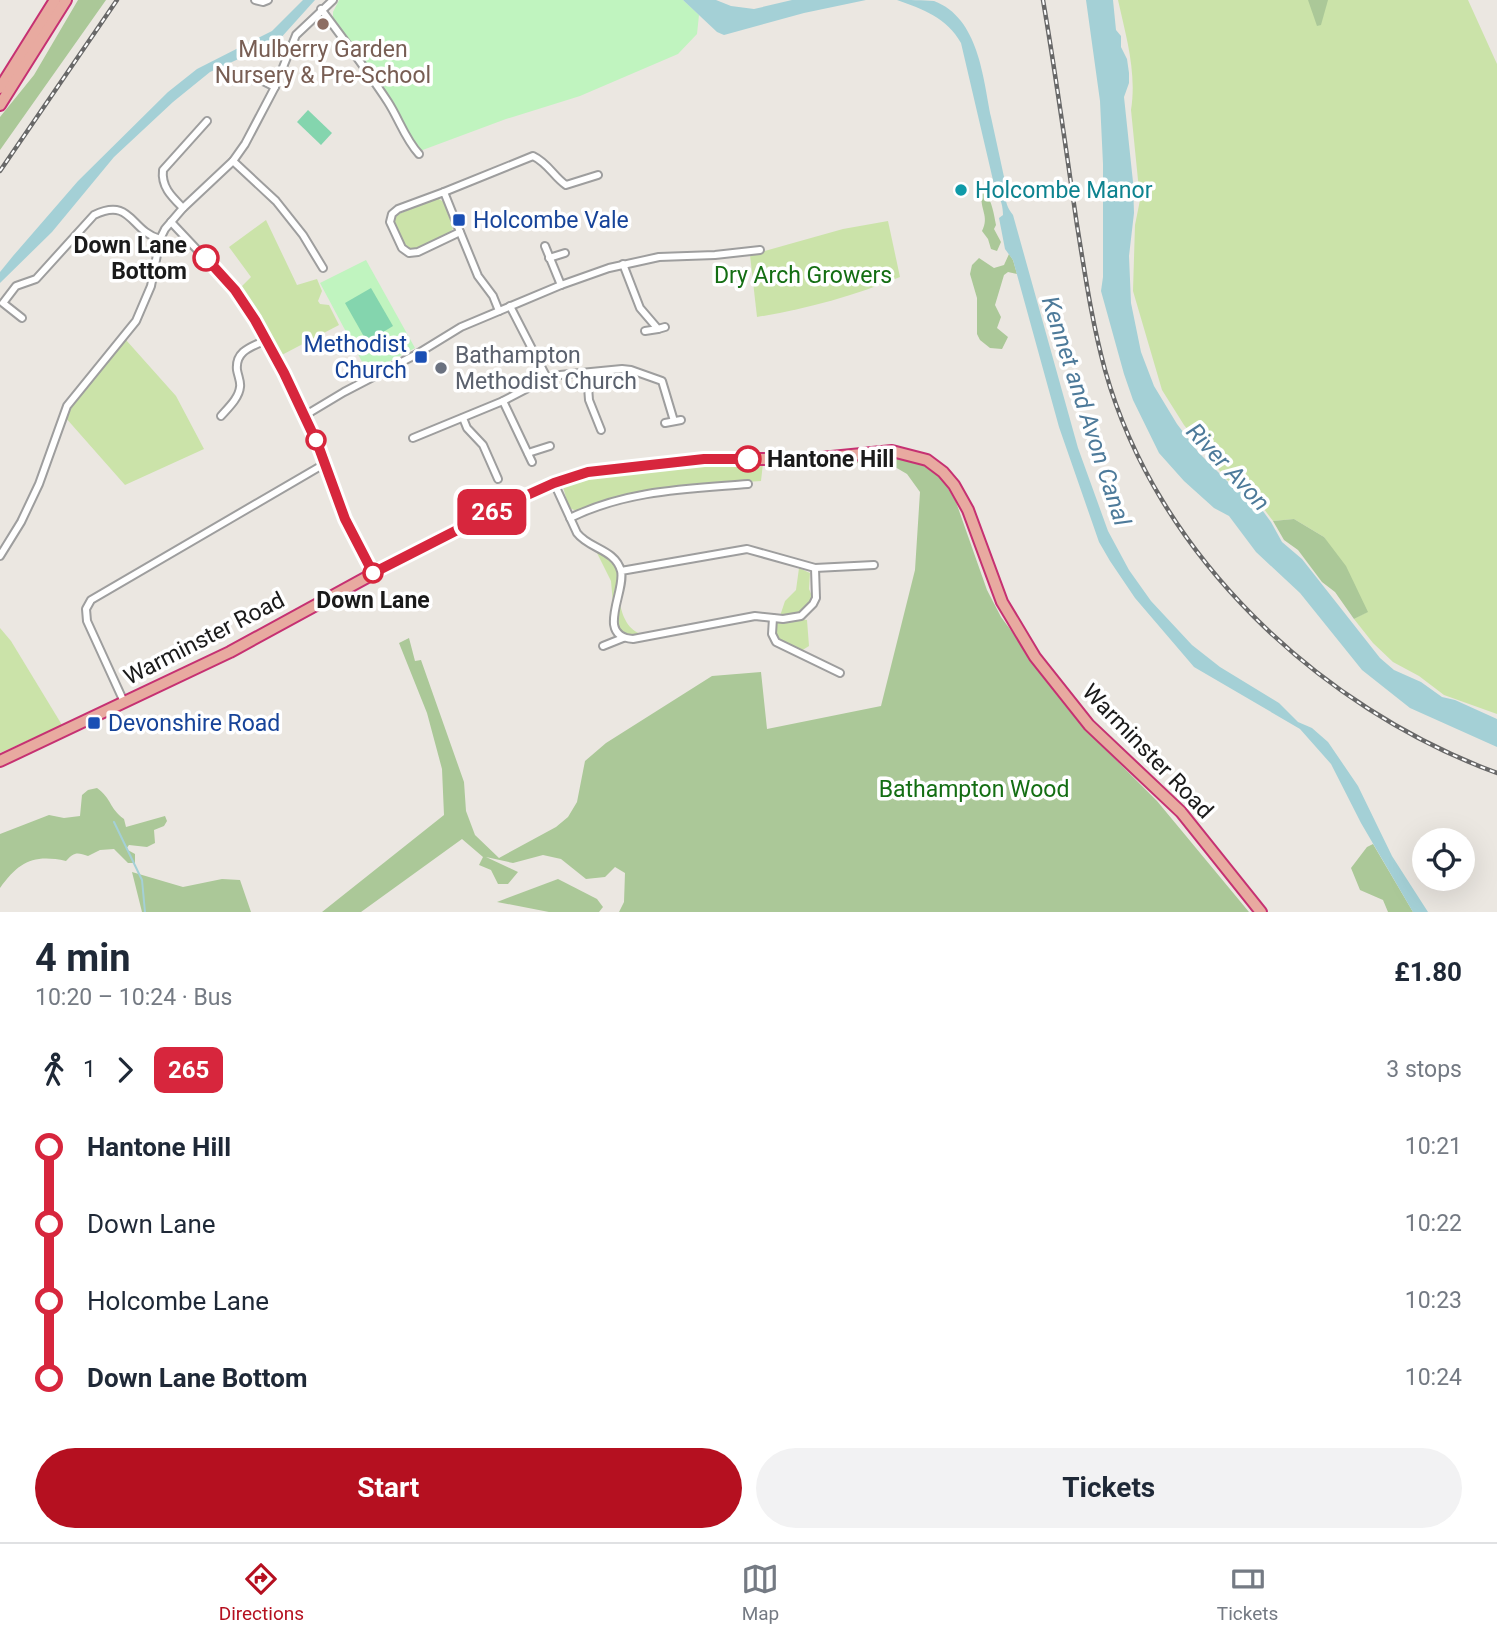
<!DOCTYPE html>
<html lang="en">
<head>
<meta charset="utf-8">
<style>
	:root { --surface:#fff; --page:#f2f2f3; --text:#1f2937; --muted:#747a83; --line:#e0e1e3; --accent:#b51020 }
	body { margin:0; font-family:Roboto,sans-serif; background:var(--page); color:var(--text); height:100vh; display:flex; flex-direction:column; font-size:26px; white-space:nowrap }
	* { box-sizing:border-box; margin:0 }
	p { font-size:23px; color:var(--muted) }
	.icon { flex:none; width:38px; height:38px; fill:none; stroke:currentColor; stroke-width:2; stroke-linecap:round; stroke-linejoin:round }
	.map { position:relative; height:912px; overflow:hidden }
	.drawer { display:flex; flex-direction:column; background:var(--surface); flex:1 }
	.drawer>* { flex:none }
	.badge { padding:0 14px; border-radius:10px; font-size:24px; line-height:46px }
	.fabs { position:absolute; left:1412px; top:828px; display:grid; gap:14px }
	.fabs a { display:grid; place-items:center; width:63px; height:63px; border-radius:50%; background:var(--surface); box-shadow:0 7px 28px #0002; font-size:35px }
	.map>.badge { position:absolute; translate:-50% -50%; box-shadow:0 0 0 4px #fff }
	.legs { display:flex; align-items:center; gap:10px; height:77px; padding:0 35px; font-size:23px }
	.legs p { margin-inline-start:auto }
	.overview { display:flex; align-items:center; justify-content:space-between; height:119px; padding:0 35px }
	h1 { font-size:38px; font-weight:700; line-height:52px }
	.cta { display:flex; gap:14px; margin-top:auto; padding:14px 35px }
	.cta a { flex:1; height:80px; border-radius:42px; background:var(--accent); color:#fff; font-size:28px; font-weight:700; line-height:80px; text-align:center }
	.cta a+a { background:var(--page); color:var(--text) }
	ul { padding:0 35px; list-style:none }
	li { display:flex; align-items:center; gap:24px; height:77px; font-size:26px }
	li i { display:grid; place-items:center; width:10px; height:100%; margin:0 9px; background:currentColor }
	li i::after { content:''; width:18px; height:18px; margin:-9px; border:5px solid; border-radius:50%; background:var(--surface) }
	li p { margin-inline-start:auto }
	li:first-child i { background:linear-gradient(#0000 50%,currentColor 0) }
	li:last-child i { background:linear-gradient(currentColor 50%,#0000 0) }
	.tab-bar { display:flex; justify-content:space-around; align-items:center; height:98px; border-top:2px solid var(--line); background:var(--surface); font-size:19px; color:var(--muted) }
	.tab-bar a { display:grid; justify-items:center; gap:4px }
	.tab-bar .active { color:var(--accent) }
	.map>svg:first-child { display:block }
	.grass { fill:#cbe3a9 }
	.forest { fill:#abc898 }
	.park { fill:#c0f4bf }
	.pitch { fill:#84d5ae }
	.water { fill:#a4d0d6 }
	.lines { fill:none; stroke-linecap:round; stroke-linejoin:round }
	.stream { stroke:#a4d0d6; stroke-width:2 }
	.minor-casing { stroke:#9e9e9e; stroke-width:10 }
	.trunk-casing { stroke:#c63172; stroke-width:14 }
	.minor { stroke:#fff; stroke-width:6 }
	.trunk { stroke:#e8aaa0; stroke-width:10 }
	.rail-casing { stroke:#686868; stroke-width:4.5 }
	.rail { stroke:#fff; stroke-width:2; stroke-dasharray:5; stroke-linecap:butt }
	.line-1-casing { stroke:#fff; stroke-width:16 }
	.line-1 { stroke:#d7263d; stroke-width:10 }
	.education-dot { fill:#8d6e63; stroke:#fff; stroke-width:2.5 }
	.culture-dot { fill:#0f9aa8; stroke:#fff; stroke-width:2.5 }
	.transit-dot { fill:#1a4fb4; stroke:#fff; stroke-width:2.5 }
	.stop-1-dot { fill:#fff; stroke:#d7263d; stroke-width:3.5 }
	.worship-dot { fill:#6b7280; stroke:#fff; stroke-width:2.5 }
	.labels { text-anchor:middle; stroke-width:7; stroke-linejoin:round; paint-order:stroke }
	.education-label { font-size:23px; fill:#785e54; stroke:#fff }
	.culture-label { font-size:23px; fill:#0d838f; stroke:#fff; text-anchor:start }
	.transit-label { font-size:23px; fill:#164399; stroke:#fff; text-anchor:start }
	.stop-label { font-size:23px; font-weight:bold; fill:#1a1a1a; stroke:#fff; text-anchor:end }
	.park-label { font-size:23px; fill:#146e13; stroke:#fff }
	.worship-label { font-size:23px; fill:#5b616d; stroke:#fff; text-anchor:start }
	.street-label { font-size:23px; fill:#1a1a1a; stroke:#fff }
	.water-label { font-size:24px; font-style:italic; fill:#4d7a9a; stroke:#fff }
</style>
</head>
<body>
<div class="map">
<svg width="1497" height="912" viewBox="0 0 1497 912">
	<rect width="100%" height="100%" fill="#ebe7e1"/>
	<g class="grass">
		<path d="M 1118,0 L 1468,0 L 1497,64 L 1497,714 L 1444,695 L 1419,676 L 1393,662 L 1373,643 L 1354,619 L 1367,612 L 1324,537 L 1294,519 L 1273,521 L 1249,489 L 1227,480 L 1184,425 L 1162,390 L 1133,291 L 1135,225 L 1140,200 L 1131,110 C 1137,73 1126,36 1118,0 Z"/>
		<path d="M 437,198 L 444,202 L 453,229 L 449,233 L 417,249 L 410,250 C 401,244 392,227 394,216 Z"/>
		<path d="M 266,220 L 297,285 L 317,279 L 322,291 L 318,301 L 320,304 L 329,305 L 339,325 L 278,357 L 264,328 L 239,289 L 251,277 L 229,247 Z"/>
		<path d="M 888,221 L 900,277 C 854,296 806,309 757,317 L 750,255 L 843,229 Z"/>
		<path d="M 126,340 L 176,396 L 204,449 L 125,485 L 65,417 C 80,387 105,366 126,340 Z"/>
		<path d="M 715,462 L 763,463 L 761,481 C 700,486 633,484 577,511 L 569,508 L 563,487 C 581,472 686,464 715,462 Z"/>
		<path d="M 596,551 C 625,560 620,581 613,604 L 611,581 Z"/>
		<path d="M 799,568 L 810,573 L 809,589 L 812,596 C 806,612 796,617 780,616 L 785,601 L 796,590 Z"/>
		<path d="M 620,604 C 623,619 630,633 646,635 C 621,641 612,627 620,604 Z"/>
		<path d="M 800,619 L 807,620 L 809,646 L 801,651 L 777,640 L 774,633 L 777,622 L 789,623 Z"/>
		<path d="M 0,628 L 11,641 L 62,725 L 0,753 Z"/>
	</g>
	<g class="forest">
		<path d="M 78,0 L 106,0 L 0,150 L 0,117 L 34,75 Z"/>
		<path d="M 1308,0 L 1328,0 L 1321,25 L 1317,26 Z"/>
		<path d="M 982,193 L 985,193 C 992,200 994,215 996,225 L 994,229 L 1001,242 L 997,251 L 991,249 L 988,239 L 982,231 C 990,216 979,209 982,193 Z"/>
		<path d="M 1009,254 L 1013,260 L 1017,274 L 1008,272 L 1004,275 L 995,305 L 1001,317 L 997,328 L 1008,337 L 1002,349 L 990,348 L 980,340 L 977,334 L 977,298 L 970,274 L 972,265 L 979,258 L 994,268 L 1004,265 Z"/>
		<path d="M 888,457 L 916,461 L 937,474 L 946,485 L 956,502 L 987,590 L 1001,617 L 1085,729 L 1157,801 L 1249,912 L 619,912 L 624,902 L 625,873 L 615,867 L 605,877 L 586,879 L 561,859 L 543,855 L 513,863 L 486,857 L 518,872 L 508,884 L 498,884 L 491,870 L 479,865 L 483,857 L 462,839 L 361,912 L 322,912 L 444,815 L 442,769 L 427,713 L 399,643 L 409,638 L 415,661 L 421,660 L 464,782 L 466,811 L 475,835 L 499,858 L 556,827 L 568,817 L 577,802 L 585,761 L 606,743 L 712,676 L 761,672 L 767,729 L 881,706 L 915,570 L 920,492 L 907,474 L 895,467 L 874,462 L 855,463 L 855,461 Z"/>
		<path d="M 1294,519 L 1324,537 L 1346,566 L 1368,612 L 1354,619 L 1335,592 L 1322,582 L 1298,550 L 1284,540 L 1273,521 Z"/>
		<path d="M 97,788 C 112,799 109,808 124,819 L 126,827 L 165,816 L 167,821 L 164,826 L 154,830 L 155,843 L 147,847 L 129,845 L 126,849 L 135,854 L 135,863 L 128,863 L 114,849 L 100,850 L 88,856 C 77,852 74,852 66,861 C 33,854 19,862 0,888 L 0,834 L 49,815 L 64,818 L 80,816 L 82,795 L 88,790 Z"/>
		<path d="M 1373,844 L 1413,912 L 1388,912 L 1383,900 L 1360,890 L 1351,868 L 1367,847 Z"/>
		<path d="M 132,872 L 183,887 L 222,879 L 240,880 L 251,912 L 142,912 Z"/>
		<path d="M 558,879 L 597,899 L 603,907 L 599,912 L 549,912 L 497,902 Z"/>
	</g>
	<g class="park">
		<path d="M 339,0 L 683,0 L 699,15 L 697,34 L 678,54 L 580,96 L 506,119 L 420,151 L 390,103 L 333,23 L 333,12 Z"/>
		<path d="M 366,260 L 415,348 L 368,373 L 320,283 Z"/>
	</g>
	<g class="pitch">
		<path d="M 308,110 L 332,133 L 321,145 L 297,122 Z"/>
		<path d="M 371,288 L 393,326 L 367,342 L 345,303 Z"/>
	</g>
	<g class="water">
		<path d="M 303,0 L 315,0 L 278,41 L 210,72 L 173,102 L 114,157 L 52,232 L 0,283 L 0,272 L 13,256 L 78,181 L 168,92 L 197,69 L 272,31 Z"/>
		<path d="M 683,0 L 716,0 L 731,6 L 754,9 L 792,0 L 866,0 L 804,13 L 724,35 L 717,32 Z"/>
		<path d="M 897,0 C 908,0 924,0 934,1 C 979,18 983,78 991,117 C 996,140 1001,163 1006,186 C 1005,198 1005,205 1013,215 L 1078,448 L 1108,531 L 1129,570 L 1151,601 L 1192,645 L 1220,667 L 1279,703 L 1298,722 L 1312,728 L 1328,742 L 1358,786 L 1392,856 L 1428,912 L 1413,912 L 1361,823 L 1331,764 L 1300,729 L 1194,667 L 1135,598 L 1110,561 L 1099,542 L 1059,427 L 1013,260 L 1005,249 L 999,218 L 1003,215 C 1003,207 1001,198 996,193 L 961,43 C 947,18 923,9 897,0 Z"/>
		<path d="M 1086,0 L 1113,0 L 1116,30 L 1121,36 L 1121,47 L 1127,59 L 1129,73 L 1129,83 L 1124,97 L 1133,182 L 1134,213 L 1129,256 L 1131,303 L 1141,352 L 1154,386 L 1177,424 L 1199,453 L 1234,488 L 1251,495 L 1271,522 L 1282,542 L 1302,559 L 1380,658 L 1394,670 L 1421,682 L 1442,697 L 1455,700 L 1497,719 L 1497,747 L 1410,708 L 1362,670 L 1300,593 L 1256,552 L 1229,516 L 1214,508 L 1184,481 L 1159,453 L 1133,400 L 1124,374 L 1101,291 L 1103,277 L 1103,164 L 1100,101 Z"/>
	</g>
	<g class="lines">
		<path class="stream" d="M 114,822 L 142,880 L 145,912"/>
		<defs>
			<g id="minor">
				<path d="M 255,0 L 263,2 L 268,0"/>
				<path d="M 321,9 C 344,40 367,70 388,102 C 399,119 405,139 419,154"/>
				<path d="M 255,77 L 275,87"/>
				<path d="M 233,161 L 276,201 L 303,235 L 323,268"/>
				<path d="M 444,192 L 460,232 L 418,252 L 409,253 L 402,248 L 390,222 L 392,214 L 398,209 Z"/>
				<path d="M 444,192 L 533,156 C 548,163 554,177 566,185 L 598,175"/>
				<path d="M 183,208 C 172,197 161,187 163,170 L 207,121"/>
				<path d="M 171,222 L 235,290 L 255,320 L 313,432 L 329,471 L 345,519 L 373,574"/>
				<path d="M 460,232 L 478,276 L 493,296 L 499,311"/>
				<path d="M 545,246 L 561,285"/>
				<path d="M 549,258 L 565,253"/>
				<path d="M 623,264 L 640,308 L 658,329 L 665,327"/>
				<path d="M 22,318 L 3,303 L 16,286 L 36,279 L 94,215 C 132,197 130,231 160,239"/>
				<path d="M 645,331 L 658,329"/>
				<path d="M 587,373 L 589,400 L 601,430"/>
				<path d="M 547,378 L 560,375 L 622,369 L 631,370 L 662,381 L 674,421"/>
				<path d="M 503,401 L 532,462"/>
				<path d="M 221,416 C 228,408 239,398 240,387 C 241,382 238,376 237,370 C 235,351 251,347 266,340"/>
				<path d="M 304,416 L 344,392 L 417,354 L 461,327 L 561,285 L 609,268 L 659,257 L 715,255 L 760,250"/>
				<path d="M 463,418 L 467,428 L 483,445 L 498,479"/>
				<path d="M 665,423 L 681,420"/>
				<path d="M 413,438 L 503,401 L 547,378 L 510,306"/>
				<path d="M 528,453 L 550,446"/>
				<path d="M 554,483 L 577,533 C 589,549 615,549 621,571 C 626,591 595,637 633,639 L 755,616 L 783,619 L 801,616 L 813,604 L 816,598 L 815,568 L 747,549 L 621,571"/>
				<path d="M 570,518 C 627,490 687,489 748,484"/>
				<path d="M 0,556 L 21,522 L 39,484 L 67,406 L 136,321 L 151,286 L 160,239 L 165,229 L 183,208 L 233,161 L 245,144 L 275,87 L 296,35 L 333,0"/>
				<path d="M 815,568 L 874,565"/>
				<path d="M 773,618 L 772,634 L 776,642 L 840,673"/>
				<path d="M 603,646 L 623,638"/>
				<path d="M 124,702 L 87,621 L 86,609 L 91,600 L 326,463"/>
			</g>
			<g id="trunk">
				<path d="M 0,88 L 55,0"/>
				<path d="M 0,105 L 66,0"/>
				<path d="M 0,761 L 230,652 L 382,569 L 473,521 L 554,483 L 588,472 L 704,459 L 811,459 L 892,451 L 927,460 L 943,472 L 954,485 L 968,510 L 1002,602 L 1035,657 L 1089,725 L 1181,812 L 1261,912"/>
			</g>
		</defs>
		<use href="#minor" class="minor-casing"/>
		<use href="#trunk" class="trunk-casing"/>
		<use href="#minor" class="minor"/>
		<use href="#trunk" class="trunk"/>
		<defs>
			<g id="rail">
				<path d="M 1043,0 C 1056,75 1066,150 1077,225 C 1085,274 1092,323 1105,370 C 1157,556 1320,708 1497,773"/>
				<path d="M 0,171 L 117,0"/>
			</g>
		</defs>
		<use href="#rail" class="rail-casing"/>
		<use href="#rail" class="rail"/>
	</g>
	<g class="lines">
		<defs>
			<path id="line-1" d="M 206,258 L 235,290 L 255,320 L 284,373 L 318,445 L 345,519 L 373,573 L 514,501 L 554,483 L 588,472 L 704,459 L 748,459"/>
		</defs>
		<use href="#line-1" class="line-1-casing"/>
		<use href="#line-1" class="line-1"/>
	</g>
	<circle class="education-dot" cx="323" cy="24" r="7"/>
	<circle class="culture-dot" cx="961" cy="190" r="7"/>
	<g class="transit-dot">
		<rect x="452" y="213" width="14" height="14" rx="3.5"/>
		<rect x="414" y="350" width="14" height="14" rx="3.5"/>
		<rect x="87" y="716" width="14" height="14" rx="3.5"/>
	</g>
	<g class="stop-1-dot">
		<circle cx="206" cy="258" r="12"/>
		<circle cx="316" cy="440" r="9"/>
		<circle cx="748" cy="459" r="12"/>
		<circle cx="373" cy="573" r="9"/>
	</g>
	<circle class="worship-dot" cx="441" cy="368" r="7"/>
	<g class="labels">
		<g class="education-label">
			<text x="323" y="57">Mulberry Garden<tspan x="323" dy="26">Nursery &amp; Pre-School</tspan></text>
		</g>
		<g class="culture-label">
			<text x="975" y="198">Holcombe Manor</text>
		</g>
		<g class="transit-label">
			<text x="473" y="228">Holcombe Vale</text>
			<text x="407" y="352" text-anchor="end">Methodist<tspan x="407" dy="26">Church</tspan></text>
			<text x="108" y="731">Devonshire Road</text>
		</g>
		<g class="stop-label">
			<text x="187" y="253">Down Lane<tspan x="187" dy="26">Bottom</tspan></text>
			<text x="767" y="467" text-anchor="start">Hantone Hill</text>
			<text x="373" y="608" text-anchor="middle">Down Lane</text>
		</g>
		<g class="park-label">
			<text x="803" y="283">Dry Arch Growers</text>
			<text x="974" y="797">Bathampton Wood</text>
		</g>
		<g class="worship-label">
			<text x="455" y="363">Bathampton<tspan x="455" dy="26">Methodist Church</tspan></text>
		</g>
		<g class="street-label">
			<text transform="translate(204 638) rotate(-27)" y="8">Warminster Road</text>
			<text transform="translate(1148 751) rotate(46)" y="8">Warminster Road</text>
		</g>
		<g class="water-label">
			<text transform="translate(1086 411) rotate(72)" y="8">Kennet and Avon Canal</text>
			<text transform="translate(1228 467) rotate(47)" y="8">River Avon</text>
		</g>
	</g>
</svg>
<div class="fabs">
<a><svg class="icon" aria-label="locate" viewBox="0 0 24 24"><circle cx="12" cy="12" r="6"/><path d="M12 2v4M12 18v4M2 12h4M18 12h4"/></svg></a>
</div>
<b class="badge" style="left:492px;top:512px;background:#d7263d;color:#fff">265</b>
</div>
<section class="drawer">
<div class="overview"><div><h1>4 min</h1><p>10:20 – 10:24 · Bus</p></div><b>£1.80</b></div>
<div class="legs"><svg class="icon" aria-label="walk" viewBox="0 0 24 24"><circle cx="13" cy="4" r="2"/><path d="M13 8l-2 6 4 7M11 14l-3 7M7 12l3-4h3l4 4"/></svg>1<svg class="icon" aria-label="forward" viewBox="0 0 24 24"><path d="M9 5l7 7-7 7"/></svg><b class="badge" style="background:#d7263d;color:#fff">265</b><p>3 stops</p></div>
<ul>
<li><i style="color:#d7263d"></i><b>Hantone Hill</b><p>10:21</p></li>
<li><i style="color:#d7263d"></i><span>Down Lane</span><p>10:22</p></li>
<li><i style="color:#d7263d"></i><span>Holcombe Lane</span><p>10:23</p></li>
<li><i style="color:#d7263d"></i><b>Down Lane Bottom</b><p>10:24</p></li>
</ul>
<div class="cta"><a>Start</a><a>Tickets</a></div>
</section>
<nav class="tab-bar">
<a class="active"><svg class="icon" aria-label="directions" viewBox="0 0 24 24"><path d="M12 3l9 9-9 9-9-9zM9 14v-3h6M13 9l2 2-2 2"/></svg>Directions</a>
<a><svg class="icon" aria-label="map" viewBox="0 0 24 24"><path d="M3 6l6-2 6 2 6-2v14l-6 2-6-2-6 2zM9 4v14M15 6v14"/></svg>Map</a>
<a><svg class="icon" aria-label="tickets" viewBox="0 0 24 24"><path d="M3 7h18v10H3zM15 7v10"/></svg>Tickets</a>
</nav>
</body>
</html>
